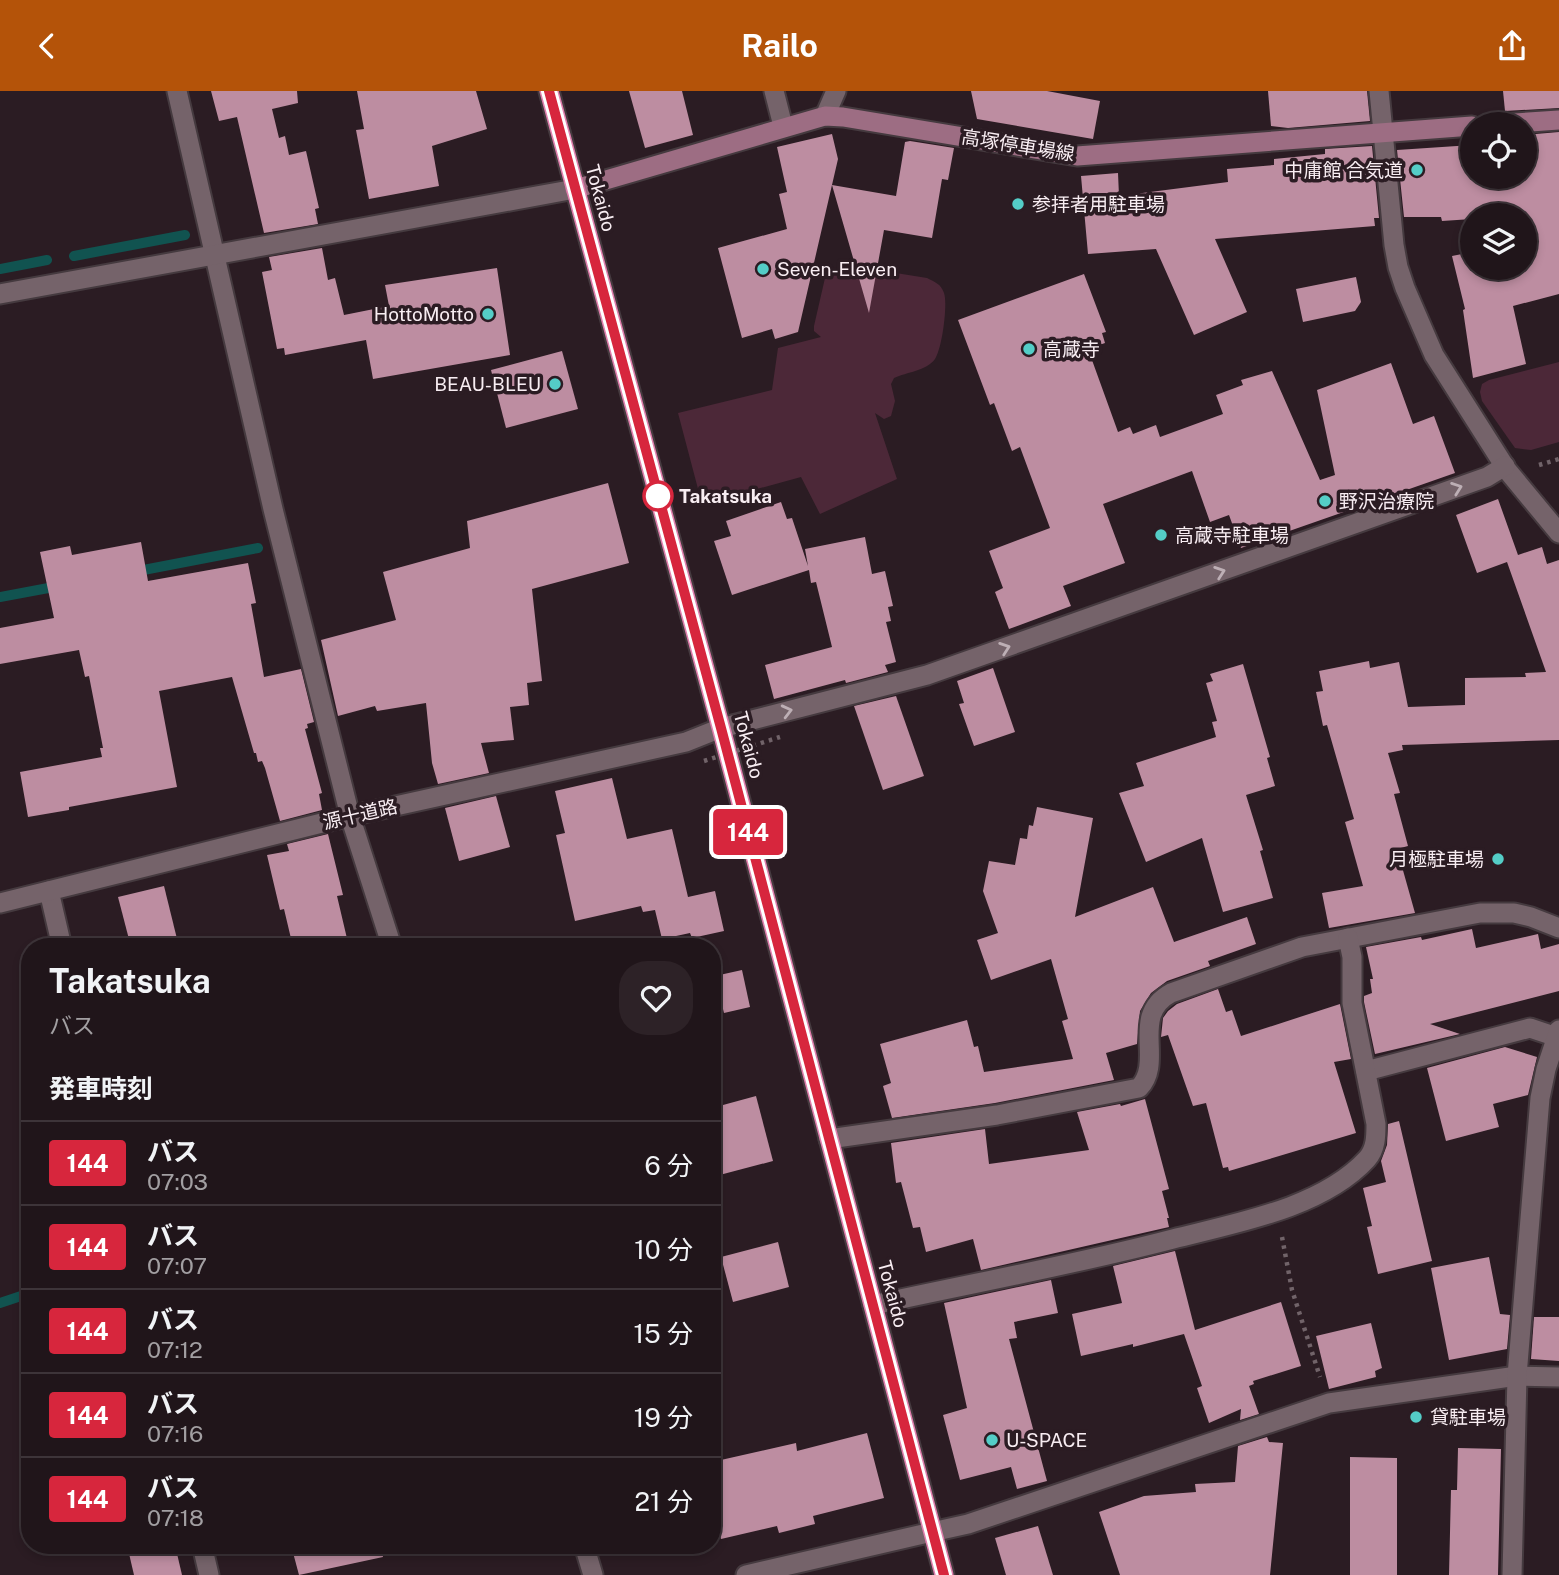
<!DOCTYPE html>
<html lang="ja">
<head>
<meta charset="utf-8">
<style>
	:root { --surface:#20151a; --page:#2d2227; --text:#f1f3f6; --muted:#a29fa2; --line:#3d3439; --accent:#b45309 }
	body { margin:0; font-family:"Public Sans","Noto Sans JP",sans-serif; background:var(--page); color:var(--text); height:100vh; display:flex; flex-direction:column; font-size:26px; white-space:nowrap }
	* { box-sizing:border-box; margin:0 }
	p { font-size:23px; color:var(--muted) }
	.icon { flex:none; width:38px; height:38px; fill:none; stroke:currentColor; stroke-width:2; stroke-linecap:round; stroke-linejoin:round }
	.map { position:relative; flex:1; overflow:hidden }
	.side { position:absolute; left:21px; top:847px; width:700px; height:616px; display:flex; flex-direction:column; background:var(--surface); border-radius:28px; box-shadow:0 4px 10px #0003,0 0 0 2px var(--line) }
	.side>* { flex:none }
	.badge { padding:0 14px; border-radius:5px; font-size:24px; line-height:46px }
	.tools { position:absolute; left:1460px; top:21px; display:grid; gap:14px }
	.tools a { display:grid; place-items:center; width:77px; height:77px; border-radius:50%; background:var(--surface); box-shadow:0 4px 10px #0003,0 0 0 2px var(--line); font-size:35px }
	.map>.badge { position:absolute; translate:-50% -50%; box-shadow:0 0 0 4px #fff }
	h2 { padding:0 28px; font-size:26px; line-height:63px }
	.round { display:grid; place-items:center; flex:none; width:74px; height:74px; border-radius:28px; background:var(--page) }
	.head { display:flex; align-items:center; justify-content:space-between; height:119px; padding:0 28px }
	h1 { font-size:33px; font-weight:700; line-height:52px }
	ul { padding:0; list-style:none }
	li { display:flex; align-items:center; gap:21px; height:84px; padding:0 28px; border-top:2px solid var(--line) }
	li div { flex:1 }
	li b { display:block; font-size:26px }
	li em { font-style:normal }
	li .badge { min-width:77px; font-weight:700; text-align:center }
	header { display:flex; justify-content:space-between; align-items:center; height:91px; padding:0 28px; background:var(--accent); color:#fff; font-size:32px; font-weight:700 }
	.map>svg:first-child { display:block }
	.green { fill:#4c2838 }
	.lines { fill:none; stroke-linecap:round; stroke-linejoin:round }
	.stream { stroke:#115350; stroke-width:10 }
	.building { fill:#bd8da1 }
	.service-casing { stroke:#453a3f; stroke-width:23 }
	.minor-casing { stroke:#453a3f; stroke-width:23 }
	.tertiary-casing { stroke:#453a3f; stroke-width:23 }
	.secondary-casing { stroke:#453a3f; stroke-width:23 }
	.trunk-casing { stroke:#453a3f; stroke-width:23 }
	.path { stroke:#716369; stroke-width:4.5; stroke-dasharray:3.5 5; stroke-linecap:butt }
	.service { stroke:#75636a; stroke-width:19 }
	.minor { stroke:#75636a; stroke-width:19 }
	.tertiary { stroke:#75636a; stroke-width:19 }
	.secondary { stroke:#9d6d83; stroke-width:19 }
	.trunk { stroke:#e07eac; stroke-width:19 }
	.path-bridge { stroke:#716369; stroke-width:4.5; stroke-dasharray:3.5 5; stroke-linecap:butt }
	.oneway { stroke:#bdafb5 }
	.line-casing { stroke:#fff; stroke-width:16 }
	.line { stroke:#d7263d; stroke-width:10 }
	.poi-dot { fill:#54cdc7; stroke:#2b1c23; stroke-width:2.5 }
	.stop-dot { fill:#fff; stroke:#d7263d; stroke-width:3.5 }
	.labels { text-anchor:middle; stroke-width:7; stroke-linejoin:round; paint-order:stroke }
	.street-label { font-size:19px; fill:#f8edf2; stroke:#2b1c23 }
	.poi-label { font-size:19px; fill:#f8edf2; stroke:#2b1c23; text-anchor:start }
	.stop-label { font-size:19px; font-weight:bold; fill:#f8edf2; stroke:#2b1c23; text-anchor:start }
</style>
</head>
<body>
<header><svg class="icon" aria-label="back" viewBox="0 0 24 24"><path d="M15 5l-7 7 7 7"/></svg>Railo<svg class="icon" aria-label="share" viewBox="0 0 24 24"><path d="M12 15V3M7 8l5-5 5 5M5 13v7h14v-7"/></svg></header>
<div class="map">
<svg width="1559" height="1484" viewBox="0 0 1559 1484">
	<rect width="100%" height="100%" fill="#2b1c23"/>
	<g class="green">
		<path d="M 846,174 L 927,187 C 935,191 941,193 944,202 C 948,213 942,258 935,268 C 926,280 907,281 894,287 L 891,293 L 895,310 L 891,325 L 884,328 L 875,322 L 897,388 L 820,423 L 801,386 L 702,413 L 678,322 L 772,299 L 778,257 L 821,246 L 814,240 L 814,235 L 825,187 L 829,180 Z"/>
		<path d="M 1559,271 L 1559,351 L 1531,359 L 1515,357 L 1482,310 L 1480,301 L 1482,293 L 1489,289 Z"/>
	</g>
	<g class="lines">
		<g class="stream">
			<path d="M 74,165 L 185,144"/>
			<path d="M 0,178 L 47,169"/>
			<path d="M 133,481 L 258,457"/>
			<path d="M 0,506 L 59,495"/>
			<path d="M 0,1212 L 30,1202"/>
		</g>
	</g>
	<g class="building">
		<path d="M 211,0 L 297,0 L 298,12 L 272,18 L 279,47 L 285,45 L 289,64 L 306,60 L 319,117 L 315,118 L 318,133 L 264,142 L 237,26 L 219,30 Z"/>
		<path d="M 357,0 L 476,0 L 487,38 L 432,55 L 439,95 L 369,108 L 356,39 L 364,38 Z"/>
		<path d="M 629,0 L 682,0 L 693,44 L 645,57 Z"/>
		<path d="M 971,0 L 1047,0 L 1100,10 L 1093,48 L 977,28 Z"/>
		<path d="M 1268,0 L 1367,0 L 1370,30 L 1288,37 L 1271,35 Z"/>
		<path d="M 1503,0 L 1559,0 L 1559,17 L 1505,20 Z"/>
		<path d="M 1559,41 L 1559,203 L 1513,215 L 1526,273 L 1473,287 L 1463,219 L 1465,218 L 1452,165 L 1472,161 L 1472,177 L 1524,177 L 1524,124 L 1472,124 L 1472,128 L 1442,130 L 1441,126 L 1404,126 L 1397,59 L 1472,54 L 1472,86 L 1524,86 L 1524,44 Z"/>
		<path d="M 832,43 L 838,68 L 798,241 L 775,248 L 772,238 L 742,247 L 718,157 L 787,138 L 779,103 L 787,101 L 777,56 Z"/>
		<path d="M 910,50 L 954,57 L 948,89 L 942,88 L 932,147 L 884,139 L 869,222 L 832,94 L 896,105 L 905,51 Z"/>
		<path d="M 1372,55 L 1379,127 L 1374,127 L 1375,135 L 1215,148 L 1247,221 L 1194,244 L 1156,158 L 1088,163 L 1081,85 L 1118,82 L 1119,105 L 1228,91 L 1227,78 L 1274,74 L 1274,68 L 1325,63 L 1325,58 Z"/>
		<path d="M 322,157 L 328,189 L 335,187 L 344,224 L 389,215 L 385,194 L 497,177 L 510,264 L 373,288 L 366,249 L 285,264 L 284,257 L 277,258 L 262,181 L 272,179 L 269,166 Z"/>
		<path d="M 1084,183 L 1106,241 L 1102,242 L 1105,252 L 1088,258 L 1118,341 L 1130,336 L 1133,343 L 1156,334 L 1160,346 L 1223,323 L 1216,304 L 1243,294 L 1241,289 L 1272,280 L 1320,389 L 1335,384 L 1317,299 L 1391,272 L 1413,333 L 1434,325 L 1455,382 L 1241,457 L 1229,424 L 1210,431 L 1192,380 L 1103,413 L 1125,472 L 1063,495 L 1071,515 L 1009,538 L 995,501 L 1003,497 L 989,460 L 1050,437 L 1020,356 L 1012,360 L 994,312 L 990,314 L 958,229 Z"/>
		<path d="M 1356,186 L 1361,211 L 1355,220 L 1303,231 L 1296,198 Z"/>
		<path d="M 562,260 L 578,318 L 506,337 L 491,279 Z"/>
		<path d="M 608,392 L 629,472 L 532,498 L 542,590 L 527,592 L 529,614 L 510,616 L 514,649 L 481,652 L 489,682 L 438,693 L 432,672 L 426,612 L 377,620 L 375,615 L 338,625 L 321,549 L 396,529 L 383,481 L 470,457 L 467,430 Z"/>
		<path d="M 1498,408 L 1518,464 L 1542,456 L 1547,473 L 1559,469 L 1559,649 L 1402,654 L 1403,659 L 1388,662 L 1400,702 L 1394,703 L 1408,755 L 1397,758 L 1415,822 L 1329,837 L 1322,802 L 1363,795 L 1345,731 L 1354,728 L 1327,634 L 1323,635 L 1316,601 L 1323,600 L 1319,580 L 1369,570 L 1370,577 L 1399,571 L 1408,616 L 1465,614 L 1465,587 L 1526,586 L 1525,582 L 1546,581 L 1507,471 L 1477,482 L 1456,424 Z"/>
		<path d="M 781,411 L 787,428 L 792,427 L 808,475 L 805,458 L 865,446 L 872,483 L 885,480 L 893,515 L 888,516 L 891,530 L 886,531 L 896,571 L 885,574 L 888,581 L 846,592 L 845,589 L 774,608 L 765,574 L 832,556 L 816,491 L 811,492 L 809,479 L 732,504 L 714,450 L 731,445 L 726,430 Z"/>
		<path d="M 141,451 L 148,490 L 248,472 L 256,512 L 251,513 L 264,586 L 301,578 L 314,631 L 307,633 L 308,637 L 305,638 L 322,702 L 319,703 L 322,719 L 280,730 L 265,677 L 262,670 L 258,671 L 256,662 L 254,662 L 232,586 L 159,600 L 177,696 L 69,716 L 69,719 L 28,726 L 20,681 L 102,666 L 100,657 L 103,657 L 89,585 L 85,586 L 79,559 L 0,573 L 0,537 L 54,527 L 40,461 L 70,455 L 72,464 Z"/>
		<path d="M 1243,573 L 1270,666 L 1267,667 L 1275,695 L 1246,704 L 1263,759 L 1260,760 L 1273,807 L 1223,821 L 1202,747 L 1146,771 L 1119,702 L 1144,695 L 1136,672 L 1216,646 L 1212,631 L 1217,630 L 1206,592 L 1213,590 L 1210,583 Z"/>
		<path d="M 993,577 L 1015,641 L 974,655 L 959,613 L 964,612 L 957,590 Z"/>
		<path d="M 896,605 L 924,685 L 883,699 L 854,615 Z"/>
		<path d="M 612,687 L 627,748 L 672,738 L 688,806 L 715,800 L 724,840 L 692,847 L 690,842 L 662,848 L 655,819 L 643,821 L 641,815 L 575,830 L 556,744 L 565,742 L 555,700 Z"/>
		<path d="M 496,705 L 510,756 L 459,770 L 445,717 Z"/>
		<path d="M 1037,716 L 1093,727 L 1075,826 L 1153,796 L 1174,851 L 1247,826 L 1256,853 L 1208,870 L 1210,875 L 1167,890 L 1151,902 L 1140,920 L 1137,953 L 1106,962 L 1114,989 L 995,1012 L 892,1027 L 883,995 L 891,992 L 880,953 L 967,929 L 974,956 L 978,955 L 984,981 L 1073,968 L 1062,930 L 1068,928 L 1051,868 L 991,889 L 977,849 L 998,842 L 983,800 L 989,770 L 1015,774 L 1020,747 L 1027,748 L 1029,734 L 1033,735 Z"/>
		<path d="M 328,743 L 343,804 L 337,805 L 349,856 L 293,856 L 284,818 L 280,819 L 267,764 L 289,760 L 287,753 Z"/>
		<path d="M 164,795 L 179,856 L 131,856 L 118,806 Z"/>
		<path d="M 1472,838 L 1476,857 L 1538,843 L 1541,858 L 1559,853 L 1559,900 L 1430,933 L 1460,943 L 1375,963 L 1364,911 L 1364,905 L 1372,902 L 1370,888 L 1373,888 L 1366,856 L 1421,846 L 1422,849 Z"/>
		<path d="M 742,879 L 750,916 L 724,922 L 715,885 Z"/>
		<path d="M 1218,898 L 1226,921 L 1232,919 L 1241,945 L 1340,913 L 1351,968 L 1334,971 L 1356,1042 L 1229,1080 L 1228,1076 L 1223,1077 L 1206,1012 L 1193,1015 L 1168,944 L 1161,946 L 1163,927 L 1168,920 L 1177,913 Z"/>
		<path d="M 1505,956 L 1537,966 L 1528,1004 L 1493,1013 L 1499,1036 L 1446,1050 L 1427,977 Z"/>
		<path d="M 756,1005 L 773,1070 L 712,1086 L 712,1017 Z"/>
		<path d="M 1145,1008 L 1169,1098 L 1162,1100 L 1169,1127 L 1167,1127 L 1169,1136 L 981,1179 L 973,1148 L 926,1161 L 920,1136 L 913,1137 L 901,1091 L 896,1092 L 891,1052 L 985,1038 L 989,1073 L 1089,1059 L 1077,1021 L 1120,1013 L 1121,1015 Z"/>
		<path d="M 1399,1030 L 1432,1170 L 1378,1183 L 1367,1136 L 1372,1135 L 1363,1097 L 1386,1091 L 1381,1070 L 1387,1054 L 1388,1033 Z"/>
		<path d="M 778,1151 L 789,1196 L 733,1211 L 721,1166 Z"/>
		<path d="M 1175,1160 L 1195,1239 L 1281,1211 L 1301,1275 L 1253,1290 L 1254,1293 L 1249,1295 L 1259,1323 L 1240,1329 L 1241,1318 L 1209,1332 L 1197,1297 L 1202,1295 L 1184,1243 L 1133,1256 L 1133,1253 L 1081,1265 L 1072,1223 L 1122,1212 L 1113,1175 Z"/>
		<path d="M 1489,1166 L 1500,1223 L 1510,1224 L 1507,1258 L 1449,1269 L 1431,1177 Z"/>
		<path d="M 1051,1189 L 1058,1222 L 1014,1231 L 1017,1247 L 1009,1248 L 1047,1390 L 1017,1398 L 1011,1376 L 960,1389 L 943,1324 L 967,1317 L 944,1212 Z"/>
		<path d="M 1534,1226 L 1559,1226 L 1559,1270 L 1531,1268 Z"/>
		<path d="M 1371,1232 L 1382,1277 L 1375,1280 L 1376,1286 L 1329,1298 L 1316,1245 Z"/>
		<path d="M 867,1342 L 884,1407 L 813,1425 L 815,1433 L 779,1442 L 777,1435 L 721,1448 L 718,1438 L 712,1440 L 712,1371 L 796,1352 L 797,1360 Z"/>
		<path d="M 1267,1346 L 1269,1351 L 1283,1352 L 1270,1484 L 1120,1484 L 1099,1421 L 1144,1405 L 1196,1401 L 1195,1393 L 1235,1391 L 1238,1355 Z"/>
		<path d="M 1458,1357 L 1501,1358 L 1498,1484 L 1449,1484 L 1451,1399 L 1457,1399 Z"/>
		<path d="M 1350,1366 L 1397,1367 L 1397,1484 L 1350,1484 Z"/>
		<path d="M 1038,1435 L 1053,1484 L 1006,1484 L 995,1447 Z"/>
		<path d="M 127,1454 L 175,1454 L 182,1484 L 134,1484 Z"/>
		<path d="M 291,1454 L 381,1454 L 383,1466 L 299,1484 Z"/>
	</g>
	<g class="lines">
		<defs>
			<path id="service" d="M 825,25 L 836,0"/>
			<g id="minor">
				<path d="M 774,0 L 783,35"/>
				<path d="M 1379,0 L 1394,154 L 1398,176 L 1405,197 L 1434,264 L 1507,379 L 1559,442"/>
				<path d="M 49,800 L 62,856"/>
				<path d="M 0,812 L 350,725 L 686,651 L 721,637 L 927,584 L 1487,386 L 1505,375"/>
				<path d="M 1366,980 L 1530,937 L 1557,946"/>
				<path d="M 829,1048 L 997,1024 L 1139,997 C 1165,970 1129,925 1171,902 L 1302,856 L 1480,822 L 1514,822 L 1531,826 L 1559,837"/>
				<path d="M 873,1214 C 973,1192 1074,1174 1173,1148 C 1236,1132 1322,1117 1367,1068 C 1376,1058 1376,1045 1376,1033 L 1352,912 L 1352,866 L 1348,847"/>
				<path d="M 932,1441 L 968,1433 L 1329,1312 L 1517,1285 L 1559,1286"/>
				<path d="M 202,1454 L 209,1484"/>
				<path d="M 1512,1484 L 1517,1285 L 1540,1007 L 1546,978 L 1559,939"/>
			</g>
			<g id="tertiary">
				<path d="M 177,0 L 273,418 L 350,725 L 392,856"/>
				<path d="M 0,203 L 575,98"/>
				<path d="M 584,1454 L 593,1484"/>
				<path d="M 746,1484 L 932,1441"/>
			</g>
			<g id="secondary">
				<path d="M 1500,33 L 1559,29"/>
				<path d="M 575,98 L 825,25 L 843,26 L 1077,65 L 1472,35"/>
			</g>
			<path id="trunk" d="M 549,0 L 721,637 L 944,1484"/>
		</defs>
		<use href="#service" class="service-casing"/>
		<use href="#minor" class="minor-casing"/>
		<use href="#tertiary" class="tertiary-casing"/>
		<use href="#secondary" class="secondary-casing"/>
		<use href="#trunk" class="trunk-casing"/>
		<g class="path">
			<path d="M 1539,374 L 1559,368"/>
			<path d="M 1282,1146 L 1292,1199 L 1320,1286"/>
		</g>
		<use href="#service" class="service"/>
		<use href="#minor" class="minor"/>
		<use href="#tertiary" class="tertiary"/>
		<use href="#secondary" class="secondary"/>
		<use href="#trunk" class="trunk"/>
		<path class="path-bridge" d="M 704,670 L 780,646"/>
	</g>
	<defs><path id="oneway-chevron" d="M-2-3.5L2.5 0L-2 3.5" fill="none" stroke-width="1.6" stroke-linecap="round" stroke-linejoin="round" transform="scale(1.75)"/></defs>
	<g class="oneway">
		<use href="#oneway-chevron" transform="translate(1457 397) rotate(-20)"/>
		<use href="#oneway-chevron" transform="translate(1220 481) rotate(-19)"/>
		<use href="#oneway-chevron" transform="translate(1005 557) rotate(-19)"/>
		<use href="#oneway-chevron" transform="translate(787 620) rotate(-14)"/>
	</g>
	<g class="lines">
		<defs>
			<path id="line" d="M 549,0 L 721,637 L 944,1484"/>
		</defs>
		<use href="#line" class="line-casing"/>
		<use href="#line" class="line"/>
	</g>
	<g class="poi-dot">
		<circle cx="1417" cy="79" r="7"/>
		<circle cx="1018" cy="113" r="7"/>
		<circle cx="763" cy="178" r="7"/>
		<circle cx="488" cy="223" r="7"/>
		<circle cx="1029" cy="258" r="7"/>
		<circle cx="555" cy="293" r="7"/>
		<circle cx="1325" cy="410" r="7"/>
		<circle cx="1161" cy="444" r="7"/>
		<circle cx="1498" cy="768" r="7"/>
		<circle cx="1416" cy="1326" r="7"/>
		<circle cx="992" cy="1349" r="7"/>
	</g>
	<circle class="stop-dot" cx="658" cy="405" r="14"/>
	<g class="labels">
		<g class="street-label">
			<text transform="translate(1018 54) rotate(9)" y="7">高塚停車場線</text>
			<text transform="translate(601 107) rotate(75)" y="7">Tokaido</text>
			<text transform="translate(749 654) rotate(75)" y="7">Tokaido</text>
			<text transform="translate(360 723) rotate(-13)" y="7">源十道路</text>
			<text transform="translate(893 1203) rotate(75)" y="7">Tokaido</text>
		</g>
		<g class="poi-label">
			<text x="1403" y="86" text-anchor="end">中庸館 合気道</text>
			<text x="1032" y="120">参拝者用駐車場</text>
			<text x="777" y="185">Seven-Eleven</text>
			<text x="474" y="230" text-anchor="end">HottoMotto</text>
			<text x="1043" y="265">高蔵寺</text>
			<text x="541" y="300" text-anchor="end">BEAU-BLEU</text>
			<text x="1339" y="417">野沢治療院</text>
			<text x="1175" y="451">高蔵寺駐車場</text>
			<text x="1484" y="775" text-anchor="end">月極駐車場</text>
			<text x="1430" y="1333">貸駐車場</text>
			<text x="1006" y="1356">U-SPACE</text>
		</g>
		<g class="stop-label">
			<text x="679" y="412">Takatsuka</text>
		</g>
	</g>
</svg>
<div class="tools">
<a><svg class="icon" aria-label="locate" viewBox="0 0 24 24"><circle cx="12" cy="12" r="6"/><path d="M12 2v4M12 18v4M2 12h4M18 12h4"/></svg></a>
<a><svg class="icon" aria-label="layers" viewBox="0 0 24 24"><path d="M12 4l9 5-9 5-9-5zM3 14l9 5 9-5"/></svg></a>
</div>
<b class="badge" style="left:748px;top:741px;background:#d7263d;color:#fff">144</b>
<section class="side">
<div class="head"><div><h1>Takatsuka</h1><p>バス</p></div><a class="round"><svg class="icon" aria-label="heart" viewBox="0 0 24 24"><path d="M12 20l-8-8c-3-5 5-10 8-4 3-6 11-1 8 4z"/></svg></a></div>
<h2>発車時刻</h2>
<ul>
<li><span class="badge" style="background:#d7263d;color:#fff">144</span><div><b>バス</b><p>07:03</p></div><em>6 分</em></li>
<li><span class="badge" style="background:#d7263d;color:#fff">144</span><div><b>バス</b><p>07:07</p></div><em>10 分</em></li>
<li><span class="badge" style="background:#d7263d;color:#fff">144</span><div><b>バス</b><p>07:12</p></div><em>15 分</em></li>
<li><span class="badge" style="background:#d7263d;color:#fff">144</span><div><b>バス</b><p>07:16</p></div><em>19 分</em></li>
<li><span class="badge" style="background:#d7263d;color:#fff">144</span><div><b>バス</b><p>07:18</p></div><em>21 分</em></li>
</ul>
</section>
</div>
</body>
</html>
